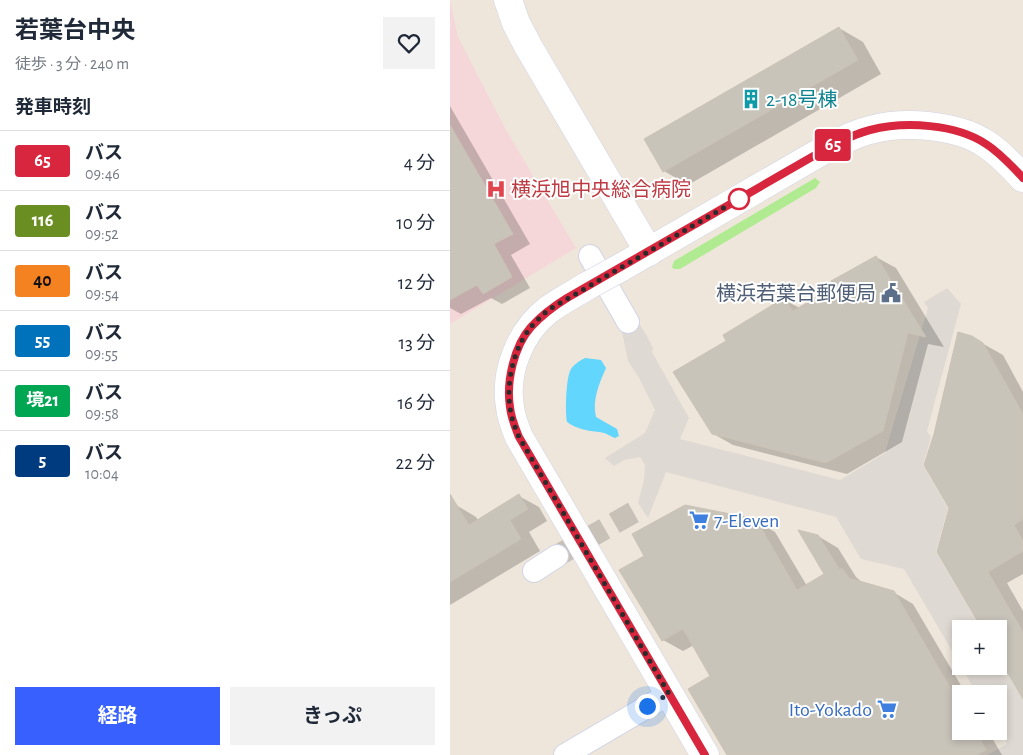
<!DOCTYPE html>
<html lang="ja">
<head>
<meta charset="utf-8">
<style>
	:root { --surface:#fff; --page:#f2f2f3; --text:#1f2937; --muted:#747a83; --line:#e0e1e3; --accent:#3760ff }
	body { margin:0; font-family:"Alegreya Sans","Noto Sans JP",sans-serif; background:var(--page); color:var(--text); height:100vh; display:flex; flex-direction:column; font-size:19px; white-space:nowrap }
	* { box-sizing:border-box; margin:0 }
	p { font-size:16px; color:var(--muted) }
	.icon { flex:none; width:28px; height:28px; fill:none; stroke:currentColor; stroke-width:2; stroke-linecap:round; stroke-linejoin:round }
	.map { position:relative; flex:1; overflow:hidden }
	.panel { display:flex; flex-direction:column; background:var(--surface); width:450px }
	.panel>* { flex:none }
	.badge { padding:0 10px; border-radius:4px; font-size:18px; line-height:32px }
	.buttons { position:absolute; left:502px; top:620px; display:grid; gap:10px }
	.buttons a { display:grid; place-items:center; width:55px; height:55px; border-radius:0px; background:var(--surface); box-shadow:0 2px 8px #0003; font-size:25px }
	.you { position:absolute; width:25px; height:25px; margin:-12px; border:4px solid #fff; border-radius:50%; background:#1a73e8; box-shadow:0 0 0 8px #1a73e833 }
	.map>.badge { position:absolute; translate:-50% -50%; box-shadow:0 0 0 2px #fff }
	h2 { padding:0 15px; font-size:19px; line-height:45px }
	.round { display:grid; place-items:center; flex:none; width:52px; height:52px; border-radius:0px; background:var(--page) }
	.overview { display:flex; align-items:center; justify-content:space-between; height:85px; padding:0 15px }
	h1 { font-size:24px; font-weight:700; line-height:38px }
	.primary-button { display:flex; gap:10px; margin-top:auto; padding:10px 15px }
	.primary-button a { flex:1; height:58px; border-radius:0px; background:var(--accent); color:#fff; font-size:20px; font-weight:700; line-height:58px; text-align:center }
	.primary-button a+a { background:var(--page); color:var(--text) }
	ul { padding:0; list-style:none }
	li { display:flex; align-items:center; gap:15px; height:60px; padding:0 15px; border-top:1px solid var(--line) }
	li div { flex:1 }
	li b { display:block; font-size:19px }
	li em { font-style:normal }
	li .badge { min-width:55px; font-weight:700; text-align:center }
	main { display:flex; flex:1; min-height:0 }
	.map>svg:first-child { display:block }
	.medical { fill:#f6d7d9 }
	.green { fill:#b1eb91 }
	.plaza { fill:#ded9d2 }
	.water { fill:#62d6fc }
	.shadow { fill:#0003 }
	.building { fill:#c9c4ba; stroke:#cac2b4 }
	.lines { fill:none; stroke-linecap:round; stroke-linejoin:round }
	.street-tunnel { stroke:#c7c1b8; stroke-width:22; stroke-dasharray:22 11; stroke-linecap:butt }
	.street-casing { stroke:#d0d4e5; stroke-width:24 }
	.secondary-casing { stroke:#d0d4e5; stroke-width:29 }
	.street { stroke:#fff; stroke-width:22 }
	.secondary { stroke:#fff; stroke-width:28 }
	.secondary-bridge-casing { stroke:#d0d4e5; stroke-width:29; stroke-linecap:butt }
	.secondary-bridge { stroke:#fff; stroke-width:28 }
	.line-casing { stroke:#fff; stroke-width:11 }
	.line { stroke:#d7263d; stroke-width:8 }
	.walk { stroke:#2b2b2b; stroke-width:5; stroke-dasharray:0 9 }
	.stop-dot { fill:#fff; stroke:#d7263d; stroke-width:2.5 }
	.labels { text-anchor:middle; stroke-width:4; stroke-linejoin:round; paint-order:stroke }
	.culture-label { font-size:20px; fill:#0d838f; stroke:#fff; text-anchor:start }
	.health-label { font-size:20px; fill:#be3a42; stroke:#fff; text-anchor:start }
	.service-label { font-size:20px; fill:#4e5e75; stroke:#fff; text-anchor:end }
	.shop-label { font-size:20px; fill:#366cbe; stroke:#fff; text-anchor:start }
</style>
</head>
<body>
<main>
<section class="panel">
<div class="overview"><div><h1>若葉台中央</h1><p>徒歩 · 3 分 · 240 m</p></div><a class="round"><svg class="icon" aria-label="heart" viewBox="0 0 24 24"><path d="M12 20l-8-8c-3-5 5-10 8-4 3-6 11-1 8 4z"/></svg></a></div>
<h2>発車時刻</h2>
<ul>
<li><span class="badge" style="background:#d7263d;color:#fff">65</span><div><b>バス</b><p>09:46</p></div><em>4 分</em></li>
<li><span class="badge" style="background:#6b8e23;color:#fff">116</span><div><b>バス</b><p>09:52</p></div><em>10 分</em></li>
<li><span class="badge" style="background:#f58220;color:#111">40</span><div><b>バス</b><p>09:54</p></div><em>12 分</em></li>
<li><span class="badge" style="background:#0072bc;color:#fff">55</span><div><b>バス</b><p>09:55</p></div><em>13 分</em></li>
<li><span class="badge" style="background:#00a651;color:#fff">境21</span><div><b>バス</b><p>09:58</p></div><em>16 分</em></li>
<li><span class="badge" style="background:#003b80;color:#fff">5</span><div><b>バス</b><p>10:04</p></div><em>22 分</em></li>
</ul>
<div class="primary-button"><a>経路</a><a>きっぷ</a></div>
</section>
<div class="map">
<svg width="573" height="755" viewBox="0 0 573 755">
	<rect width="100%" height="100%" fill="#eee6db"/>
	<path class="medical" d="M 0,0 L 8,37 L 56,130 L 126,248 L 0,324 Z"/>
	<path class="green" d="M 365,178 L 370,182 L 366,188 L 230,269 L 224,269 L 222,267 L 224,261 Z"/>
	<g class="plaza">
		<path d="M 497,288 L 511,304 L 477,431 L 481,437 L 473,465 L 498,508 L 486,552 L 531,629 L 511,629 L 511,666 L 454,569 L 411,559 L 386,517 L 216,472 L 198,518 L 188,503 L 194,480 L 195,465 L 190,457 L 174,460 L 164,466 L 155,458 L 195,433 L 205,410 L 189,378 L 178,361 L 171,327 L 185,317 L 197,336 L 203,348 L 202,352 L 239,418 L 230,439 L 390,480 L 435,453 L 478,308 L 474,302 Z"/>
		<path d="M 549,658 L 571,696 L 573,695 L 573,755 L 537,755 L 557,744 L 549,730 L 549,694 L 527,694 L 511,666 L 549,666 Z"/>
	</g>
	<path class="water" d="M 135,358 L 151,360 L 156,368 C 149,384 142,400 146,417 L 167,429 L 169,436 L 165,438 C 160,436 154,432 149,432 C 138,431 127,429 117,422 C 115,411 116,381 120,371 C 123,365 129,361 135,358 Z"/>
	<g class="shadow">
		<path d="M 389,28 L 413,42 L 431,74 L 238,185 L 214,171 Z"/>
		<path d="M 0,106 L 80,244 L 61,255 L 80,288 L 52,304 L 41,298 L 11,314 L 0,308 Z"/>
		<path d="M 426,257 L 446,268 L 494,347 L 478,344 L 452,442 L 397,474 L 283,445 L 262,433 L 278,341 L 334,300 L 350,308 L 386,288 Z"/>
		<path d="M 521,337 L 553,355 L 573,392 L 573,574 L 557,583 L 573,611 L 573,695 L 549,655 L 549,629 L 501,507 Z"/>
		<path d="M 69,496 L 89,507 L 97,521 L 79,532 L 90,551 L 0,605 L 0,509 L 6,505 L 26,517 L 28,520 Z"/>
		<path d="M 305,520 L 325,532 L 357,586 L 375,575 L 368,536 L 388,548 L 406,577 L 414,584 L 443,592 L 463,604 L 516,694 L 511,694 L 511,731 L 538,731 L 552,755 L 279,755 L 262,677 L 244,645 L 233,651 L 213,640 Z"/>
	</g>
	<g class="building">
		<path d="M 389,27 L 408,60 L 213,172 L 194,139 Z"/>
		<path d="M 0,125 L 63,234 L 44,244 L 62,277 L 33,294 L 27,285 L 0,300 Z"/>
		<path d="M 426,256 L 476,337 L 458,333 L 433,431 L 376,463 L 262,434 L 223,372 L 276,341 L 273,335 L 334,298 L 343,311 L 384,287 L 381,281 Z"/>
		<path d="M 508,332 L 522,336 L 533,343 L 573,414 L 573,519 L 564,525 L 573,541 L 573,551 L 538,572 L 573,632 L 573,699 L 549,658 L 549,629 L 532,629 L 487,552 L 499,508 L 474,465 L 484,434 Z"/>
		<path d="M 0,494 L 19,525 L 69,494 L 78,509 L 60,520 L 71,539 L 0,582 Z"/>
		<path d="M 235,505 L 306,519 L 347,590 L 374,574 L 348,530 L 368,535 L 390,570 L 392,568 L 399,578 L 444,591 L 511,706 L 511,731 L 526,731 L 536,750 L 527,755 L 277,755 L 238,689 L 260,676 L 233,629 L 212,641 L 169,570 L 194,556 L 182,534 Z"/>
	</g>
	<g class="lines">
		<path class="street-tunnel" d="M 107,556 L 191,508"/>
		<defs>
			<g id="street">
				<path d="M 140,256 L 178,322"/>
				<path d="M 84,571 L 107,556"/>
				<path d="M 115,755 L 219,694"/>
			</g>
			<g id="secondary">
				<path d="M 58,0 L 66,23 L 78,46 L 199,252"/>
				<path d="M 170,268 L 374,150 C 389,142 404,134 420,130 C 454,121 506,124 536,144 C 550,153 562,166 573,178"/>
				<path d="M 137,286 C 124,294 110,301 98,310 C 70,332 54,372 60,407 C 61,418 65,427 69,437 L 255,755"/>
			</g>
		</defs>
		<use href="#street" class="street-casing"/>
		<use href="#secondary" class="secondary-casing"/>
		<use href="#street" class="street"/>
		<use href="#secondary" class="secondary"/>
		<defs>
			<path id="secondary-bridge" d="M 137,286 L 170,268"/>
		</defs>
		<use href="#secondary-bridge" class="secondary-bridge-casing"/>
		<use href="#secondary-bridge" class="secondary-bridge"/>
	</g>
	<g class="lines">
		<defs>
			<path id="line" d="M 255,755 L 69,437 C 65,427 61,418 60,407 C 56,382 64,346 81,327 C 92,315 104,306 117,298 L 374,150 C 389,142 404,134 420,130 C 455,121 506,124 536,144 C 550,153 562,166 573,178"/>
		</defs>
		<use href="#line" class="line-casing"/>
		<use href="#line" class="line"/>
		<path class="walk" d="M 197,706 L 219,694 L 69,437 C 65,427 61,418 60,407 C 56,382 64,347 81,327 C 86,321 92,316 98,310 L 294,196 L 289,199"/>
	</g>
	<defs>
		<symbol id="building-bare" viewBox="-9 -9 18 18"><path d="M-4-6H4V6H1V3H-1V6H-4ZM-2.5-4.3h1.7v1.8h-1.7ZM.8-4.3h1.7v1.8H.8ZM-2.5-1h1.7V.8h-1.7ZM.8-1h1.7V.8H.8Z" fill="#0f9aa8" stroke="#fff" stroke-width="2.5" paint-order="stroke"/></symbol>
		<symbol id="hospital-bare" viewBox="-9 -9 18 18"><path d="M-5-5h3v3.5h4V-5h3V5h-3V1.5h-4V5h-3Z" fill="#e0444e" stroke="#fff" stroke-width="2.5" paint-order="stroke"/></symbol>
		<symbol id="civic-bare" viewBox="-9 -9 18 18"><path d="M-.6-6.5H3V-4.5H.6V-3L4-1V1h2V6H-6V1h2V-1L-.6-3ZM-1.2 2.5V6h2.4V2.5Z" fill="#5c6f8a" stroke="#fff" stroke-width="2.5" paint-order="stroke"/></symbol>
		<symbol id="supermarket-bare" viewBox="-9 -9 18 18"><path d="M-6-5.5h2.5l.6 2H6L4.5 2H-2.5L-4.4-4H-6ZM-1.5 3.2a1.3 1.3 0 1 0 .1 0ZM3 3.2a1.3 1.3 0 1 0 .1 0Z" fill="#3f7fe0" stroke="#fff" stroke-width="2.5" paint-order="stroke"/></symbol>
	</defs>
	<g fill-rule="evenodd">
		<use href="#building-bare" x="287" y="85" width="28" height="28"/>
		<use href="#hospital-bare" x="32" y="175" width="28" height="28"/>
		<use href="#civic-bare" x="427" y="279" width="28" height="28"/>
		<use href="#supermarket-bare" x="235" y="506" width="28" height="28"/>
		<use href="#supermarket-bare" x="423" y="695" width="28" height="28"/>
	</g>
	<circle class="stop-dot" cx="289" cy="199" r="10"/>
	<g class="labels">
		<g class="culture-label">
			<text x="316" y="106">2-18号棟</text>
		</g>
		<g class="health-label">
			<text x="61" y="196">横浜旭中央総合病院</text>
		</g>
		<g class="service-label">
			<text x="426" y="300">横浜若葉台郵便局</text>
		</g>
		<g class="shop-label">
			<text x="264" y="527">7-Eleven</text>
			<text x="422" y="716" text-anchor="end">Ito-Yokado</text>
		</g>
	</g>
</svg>
<div class="buttons">
<a>+</a>
<a>−</a>
</div>
<div class="you" style="left:197px;top:706px"></div>
<b class="badge" style="left:383px;top:145px;background:#d7263d;color:#fff">65</b>
</div>
</main>
</body>
</html>
